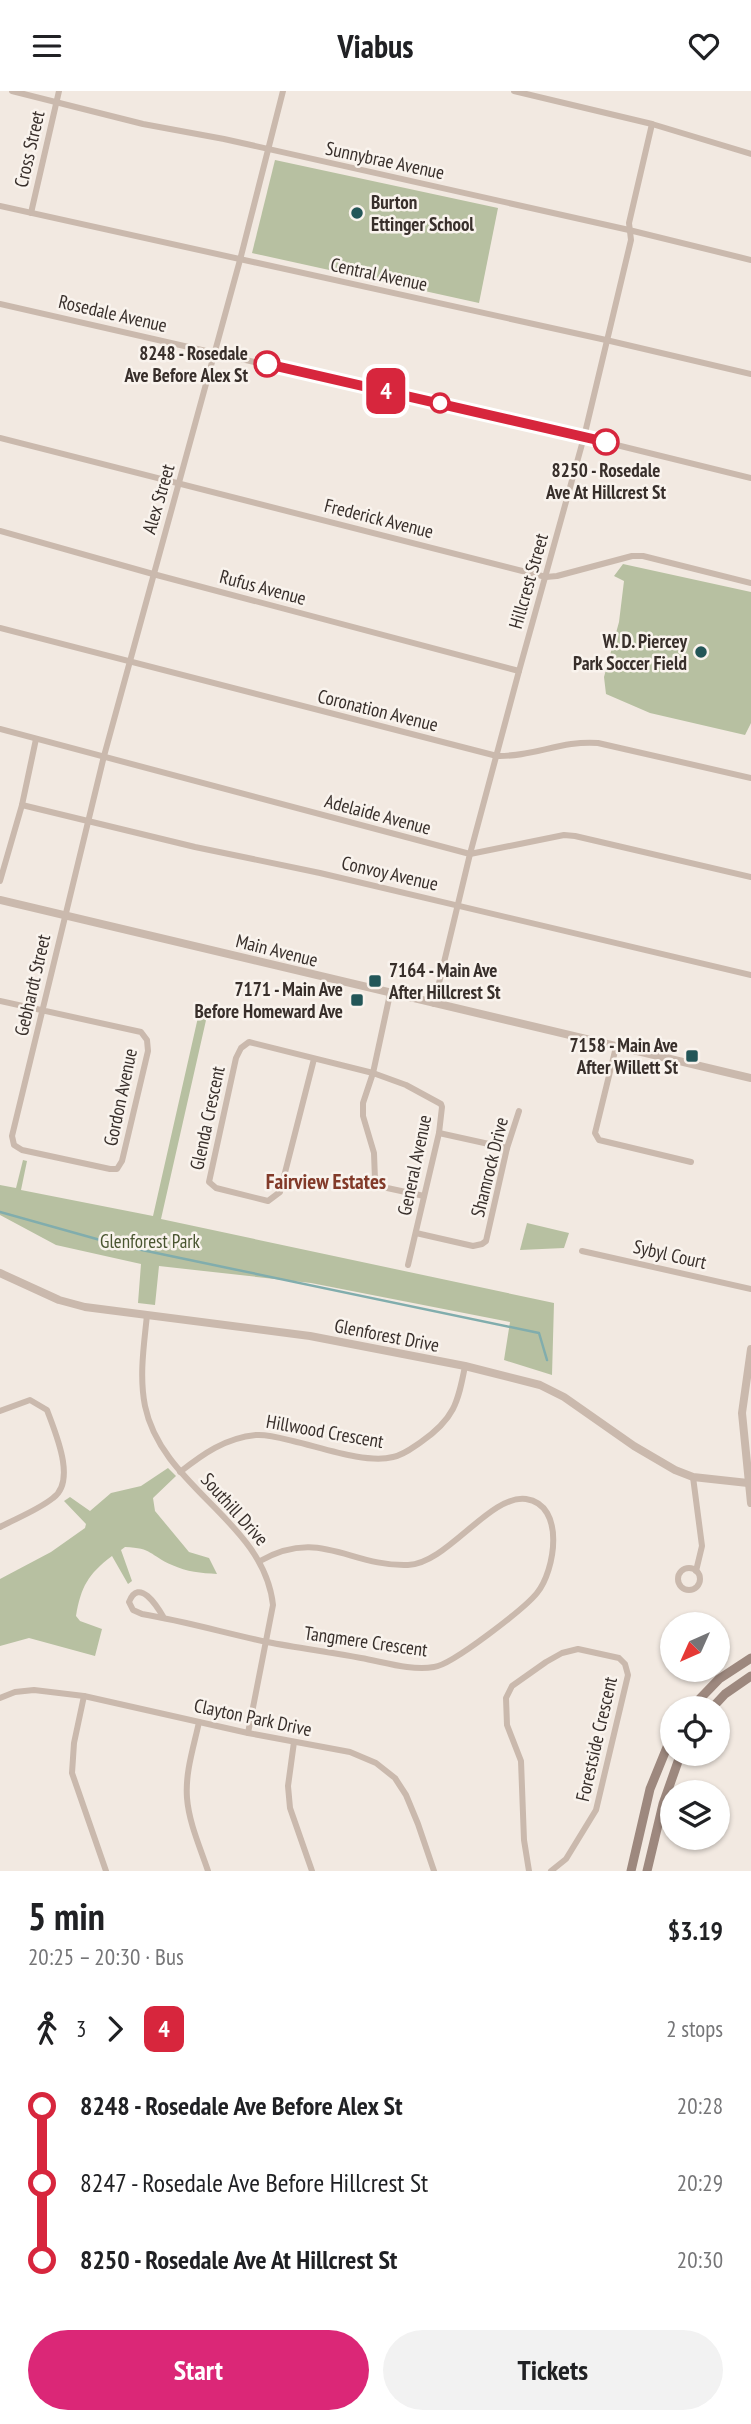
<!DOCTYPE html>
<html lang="en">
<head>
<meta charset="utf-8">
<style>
	:root { --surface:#fff; --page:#f2f2f2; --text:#202124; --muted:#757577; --accent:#db2777 }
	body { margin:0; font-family:"PT Sans Narrow",sans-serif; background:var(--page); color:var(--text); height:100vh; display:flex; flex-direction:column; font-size:26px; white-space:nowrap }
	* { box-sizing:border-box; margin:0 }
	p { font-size:23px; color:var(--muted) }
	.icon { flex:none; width:38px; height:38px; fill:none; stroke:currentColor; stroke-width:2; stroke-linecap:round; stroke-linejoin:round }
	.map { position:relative; height:1780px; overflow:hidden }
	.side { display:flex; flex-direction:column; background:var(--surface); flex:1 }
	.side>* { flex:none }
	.badge { padding:0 14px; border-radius:10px; font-size:24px; line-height:46px }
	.needle { width:46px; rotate:225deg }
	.controls { position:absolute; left:660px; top:1521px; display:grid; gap:14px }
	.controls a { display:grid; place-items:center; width:70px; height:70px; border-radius:50%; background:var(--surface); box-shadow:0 2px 5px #0004; font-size:35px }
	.map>.badge { position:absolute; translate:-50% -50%; box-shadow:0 0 0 4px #fff }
	.legs { display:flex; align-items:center; gap:10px; height:77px; padding:0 28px; font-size:23px }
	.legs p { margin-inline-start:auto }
	.head { display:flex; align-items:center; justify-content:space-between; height:119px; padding:0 28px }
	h1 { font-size:38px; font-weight:700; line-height:52px }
	.cta { display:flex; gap:14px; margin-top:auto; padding:14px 28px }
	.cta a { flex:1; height:80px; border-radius:42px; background:var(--accent); color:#fff; font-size:28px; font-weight:700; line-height:80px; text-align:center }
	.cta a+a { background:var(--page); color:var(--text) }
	ul { padding:0 28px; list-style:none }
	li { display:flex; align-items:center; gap:24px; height:77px; font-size:26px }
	li i { display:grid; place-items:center; width:10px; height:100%; margin:0 9px; background:currentColor }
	li i::after { content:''; width:18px; height:18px; margin:-9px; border:5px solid; border-radius:50%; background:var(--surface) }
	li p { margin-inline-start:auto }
	li:first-child i { background:linear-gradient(#0000 50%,currentColor 0) }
	li:last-child i { background:linear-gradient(currentColor 50%,#0000 0) }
	header { display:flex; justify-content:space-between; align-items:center; height:91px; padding:0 28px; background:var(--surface); font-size:32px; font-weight:700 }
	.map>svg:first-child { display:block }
	.green { fill:#b7c0a1 }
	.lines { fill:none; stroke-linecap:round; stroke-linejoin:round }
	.stream { stroke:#81adad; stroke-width:2.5 }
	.minor { stroke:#cab9ad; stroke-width:6 }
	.tertiary { stroke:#cab9ad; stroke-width:8 }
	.secondary { stroke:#9d887e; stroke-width:9 }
	.line-1-casing { stroke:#fff; stroke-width:16 }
	.line-1 { stroke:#d7263d; stroke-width:10 }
	.poi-dot { fill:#235658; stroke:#f9f3ed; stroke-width:2.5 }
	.stop-1-dot { fill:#fff; stroke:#d7263d; stroke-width:3.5 }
	.labels { text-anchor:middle; stroke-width:5; stroke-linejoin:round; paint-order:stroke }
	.street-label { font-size:19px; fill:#382f2b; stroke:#f9f3ed }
	.poi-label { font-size:19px; font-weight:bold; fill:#382f2b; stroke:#f9f3ed; text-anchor:end }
	.stop-label { font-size:19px; font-weight:bold; fill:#382f2b; stroke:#f9f3ed; text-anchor:end }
	.park-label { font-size:19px; fill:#495530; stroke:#f9f3ed }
	.neighbourhood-label { font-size:21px; font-weight:bold; fill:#823a29; stroke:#f9f3ed }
</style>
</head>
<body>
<header><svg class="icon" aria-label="menu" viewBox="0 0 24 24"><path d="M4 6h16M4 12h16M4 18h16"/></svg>Viabus<svg class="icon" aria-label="heart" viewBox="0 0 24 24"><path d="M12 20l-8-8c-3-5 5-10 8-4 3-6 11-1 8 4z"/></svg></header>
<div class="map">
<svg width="751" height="1780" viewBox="0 0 751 1780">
	<rect width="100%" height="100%" fill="#f2e9e1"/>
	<g class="green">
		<path d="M 275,69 L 498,117 L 479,212 L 252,162 Z"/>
		<path d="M 623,473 L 751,501 L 751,632 L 745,644 L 650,622 L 606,603 L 604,586 L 619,531 L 624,490 L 614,485 Z"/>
		<path d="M 201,913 L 209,916 L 161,1128 L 554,1212 L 552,1284 L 504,1269 L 510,1231 L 311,1192 L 159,1175 L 155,1214 L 138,1212 L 141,1173 L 56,1154 L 0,1124 L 0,1094 L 16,1097 L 23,1069 L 27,1070 L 21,1099 L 153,1125 Z"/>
		<path d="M 527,1132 L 569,1142 L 564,1157 L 520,1159 Z"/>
		<path d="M 168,1377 L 176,1385 L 153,1407 L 155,1420 L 189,1461 L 209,1467 L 217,1483 C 201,1482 187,1481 172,1474 C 149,1464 153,1457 125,1456 L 121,1459 L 132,1490 L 128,1493 L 112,1465 C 88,1483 81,1496 76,1525 L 80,1530 L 102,1538 L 95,1565 L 29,1547 L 0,1555 L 0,1488 L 51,1461 L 85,1437 L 86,1433 L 64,1410 L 70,1406 L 90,1420 L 111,1402 L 141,1395 Z"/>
	</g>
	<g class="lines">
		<path class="stream" d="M 0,1121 L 118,1154 L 539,1242 L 547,1269"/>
		<g class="minor">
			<path d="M 12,0 L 143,33 L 224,48 L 629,139 L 751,169"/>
			<path d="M 514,0 L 652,33 L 751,63"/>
			<path d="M 0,115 L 606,249 L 751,283"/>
			<path d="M 31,122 L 59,0"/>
			<path d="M 0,213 L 584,346 L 751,387"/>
			<path d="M 0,347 L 546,486 L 557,485 L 632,465 L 643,465 L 751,492"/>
			<path d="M 0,440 L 153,483 L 519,580"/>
			<path d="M 0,537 L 497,665 C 532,666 563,649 598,652 L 751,687"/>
			<path d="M 0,638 L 470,763 L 564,744 L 575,745 L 751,786"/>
			<path d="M 22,714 L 195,756 L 320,782 L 751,884"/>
			<path d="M 0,790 L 22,714 L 36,648"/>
			<path d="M 390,903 L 373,982 L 363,1012 L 363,1025 L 374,1062 L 375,1089 L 378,1095 L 424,1105"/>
			<path d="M 0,910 L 141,941 L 147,949 L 148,960 L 122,1070 L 117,1078 L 110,1078 L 22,1059 L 14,1054 L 12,1045 L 104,665 L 240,169 L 283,0"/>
			<path d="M 434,913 L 470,763 L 519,580 L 584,346 L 631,149 L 629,132 L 652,33"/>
			<path d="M 616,956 L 595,1042 L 599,1049 L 691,1071"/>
			<path d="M 314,968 L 280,1101 L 268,1110 L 216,1097 L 209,1091 L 236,967 L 241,957 L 249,951 L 373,982 L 406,994 L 441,1013 L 442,1016 L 439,1042 L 408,1174"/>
			<path d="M 439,1042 L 507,1057"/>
			<path d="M 416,1142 L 473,1155 L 482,1153 L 486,1150 L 507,1057 L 519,1020"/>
			<path d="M 582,1160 L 751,1198"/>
			<path d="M 147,1224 C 144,1254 139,1285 145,1315 C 162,1397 264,1430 273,1514 L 248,1642"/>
			<path d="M 0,1320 L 30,1309 L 47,1319 C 55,1341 77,1390 53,1407 C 38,1419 17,1427 0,1436"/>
			<path d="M 180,1381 C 203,1363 225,1347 256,1344 C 267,1343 281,1347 293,1350 C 320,1356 366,1373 393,1366 C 404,1364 412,1357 421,1351 C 454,1328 458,1312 465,1275"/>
			<path d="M 693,1386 L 702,1455 L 696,1480"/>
			<circle cx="689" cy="1488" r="11"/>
			<path d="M 164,1527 C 157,1515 139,1486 129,1511 L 133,1519 L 142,1523 C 184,1530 225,1542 267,1551 C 298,1557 329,1561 361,1567 C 384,1571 411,1580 434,1576 C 452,1574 525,1517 537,1502 C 555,1480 566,1414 526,1408 C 490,1403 447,1473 408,1474 C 350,1476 320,1436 260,1470"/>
			<path d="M 84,1605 L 74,1652 L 72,1682 L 106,1780"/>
			<path d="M 0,1607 L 15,1601 L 34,1599 L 84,1605 L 248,1642 L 350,1661 L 376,1672 L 395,1687 L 406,1704 L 418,1733 L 434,1780"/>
			<path d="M 199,1631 C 194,1655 185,1681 187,1707 C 189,1732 200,1756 208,1780"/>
			<path d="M 294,1651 L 288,1695 L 290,1717 L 312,1780"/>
			<path d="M 529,1780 L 524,1749 L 521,1670 L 507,1634 L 506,1607 L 512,1595 L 546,1571 L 562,1562 L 578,1558 L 619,1567 L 625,1573 L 628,1584 L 596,1719 L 566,1768 L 551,1780"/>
		</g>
		<g class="tertiary">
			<path d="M 0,809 L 751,987"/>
			<path d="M 0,1182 L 59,1209 L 85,1216 L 310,1245 L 465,1275 L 540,1294 L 564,1306 L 634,1355 L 675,1379 L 693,1386 L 748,1392"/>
			<path d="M 751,1258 L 742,1322 L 751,1412"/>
		</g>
		<g class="secondary">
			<path d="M 691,1617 L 719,1588 L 751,1567"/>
			<path d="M 712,1617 L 725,1603 L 751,1585"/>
			<path d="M 631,1780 L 650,1698 L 672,1644"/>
			<path d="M 647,1780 L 663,1713 L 681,1662"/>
		</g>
	</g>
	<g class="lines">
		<defs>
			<path id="line-1" d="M 267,273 L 606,351"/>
		</defs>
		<use href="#line-1" class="line-1-casing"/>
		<use href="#line-1" class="line-1"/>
	</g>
	<g class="poi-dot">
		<circle cx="357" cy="122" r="7"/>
		<circle cx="701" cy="561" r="7"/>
		<rect x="368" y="883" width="14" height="14" rx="3.5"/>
		<rect x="350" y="902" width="14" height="14" rx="3.5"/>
		<rect x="685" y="958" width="14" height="14" rx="3.5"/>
	</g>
	<g class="stop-1-dot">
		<circle cx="267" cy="273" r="12"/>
		<circle cx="440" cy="312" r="9"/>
		<circle cx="606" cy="351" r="12"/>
	</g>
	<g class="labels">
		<g class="street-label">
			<text transform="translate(29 58) rotate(-77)" y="7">Cross Street</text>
			<text transform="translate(385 69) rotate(12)" y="7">Sunnybrae Avenue</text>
			<text transform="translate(379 183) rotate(12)" y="7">Central Avenue</text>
			<text transform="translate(113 222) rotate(13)" y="7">Rosedale Avenue</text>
			<text transform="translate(158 408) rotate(-74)" y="7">Alex Street</text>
			<text transform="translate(379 427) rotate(14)" y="7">Frederick Avenue</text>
			<text transform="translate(528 490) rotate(-74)" y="7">Hillcrest Street</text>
			<text transform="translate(263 496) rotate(15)" y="7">Rufus Avenue</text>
			<text transform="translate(378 619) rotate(14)" y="7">Coronation Avenue</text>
			<text transform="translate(378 723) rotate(15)" y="7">Adelaide Avenue</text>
			<text transform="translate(390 782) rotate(13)" y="7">Convoy Avenue</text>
			<text transform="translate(277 859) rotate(14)" y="7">Main Avenue</text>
			<text transform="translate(32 894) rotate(-77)" y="7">Gebhardt Street</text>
			<text transform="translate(120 1006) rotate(-78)" y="7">Gordon Avenue</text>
			<text transform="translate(207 1027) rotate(-78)" y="7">Glenda Crescent</text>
			<text transform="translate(414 1074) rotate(-78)" y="7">General Avenue</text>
			<text transform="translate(489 1076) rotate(-76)" y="7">Shamrock Drive</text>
			<text transform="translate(670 1163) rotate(13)" y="7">Sybyl Court</text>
			<text transform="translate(387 1244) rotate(11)" y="7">Glenforest Drive</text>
			<text transform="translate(325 1340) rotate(10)" y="7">Hillwood Crescent</text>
			<text transform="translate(235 1418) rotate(48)" y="7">Southill Drive</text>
			<text transform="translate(366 1550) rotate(8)" y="7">Tangmere Crescent</text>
			<text transform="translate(253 1626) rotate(12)" y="7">Clayton Park Drive</text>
			<text transform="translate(596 1648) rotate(-77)" y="7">Forestside Crescent</text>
		</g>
		<g class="poi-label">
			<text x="371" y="118" text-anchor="start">Burton<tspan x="371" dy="22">Ettinger School</tspan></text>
			<text x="687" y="557">W. D. Piercey<tspan x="687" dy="22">Park Soccer Field</tspan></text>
			<text x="389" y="886" text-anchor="start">7164 - Main Ave<tspan x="389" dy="22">After Hillcrest St</tspan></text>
			<text x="343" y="905">7171 - Main Ave<tspan x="343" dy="22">Before Homeward Ave</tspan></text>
			<text x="678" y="961">7158 - Main Ave<tspan x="678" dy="22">After Willett St</tspan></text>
		</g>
		<g class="stop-label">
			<text x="248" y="269">8248 - Rosedale<tspan x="248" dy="22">Ave Before Alex St</tspan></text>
			<text x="606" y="386" text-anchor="middle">8250 - Rosedale<tspan x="606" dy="22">Ave At Hillcrest St</tspan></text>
		</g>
		<g class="park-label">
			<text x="150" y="1157">Glenforest Park</text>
		</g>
		<g class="neighbourhood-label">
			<text x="326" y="1098">Fairview Estates</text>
		</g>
	</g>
</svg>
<div class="controls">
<a><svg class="needle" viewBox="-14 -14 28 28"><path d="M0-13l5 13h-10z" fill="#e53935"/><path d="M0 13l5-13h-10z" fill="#757577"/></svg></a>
<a><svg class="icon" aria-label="locate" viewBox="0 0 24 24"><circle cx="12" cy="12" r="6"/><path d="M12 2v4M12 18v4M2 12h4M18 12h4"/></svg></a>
<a><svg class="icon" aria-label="layers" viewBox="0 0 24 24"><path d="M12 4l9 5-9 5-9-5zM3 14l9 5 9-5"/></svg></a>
</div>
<b class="badge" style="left:386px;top:300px;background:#d7263d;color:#fff">4</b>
</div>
<section class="side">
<div class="head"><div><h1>5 min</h1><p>20:25 – 20:30 · Bus</p></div><b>$3.19</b></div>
<div class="legs"><svg class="icon" aria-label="walk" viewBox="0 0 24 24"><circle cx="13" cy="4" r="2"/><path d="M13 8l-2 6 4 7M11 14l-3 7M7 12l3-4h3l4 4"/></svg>3<svg class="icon" aria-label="forward" viewBox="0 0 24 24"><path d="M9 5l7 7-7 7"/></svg><b class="badge" style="background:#d7263d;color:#fff">4</b><p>2 stops</p></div>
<ul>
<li><i style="color:#d7263d"></i><b>8248 - Rosedale Ave Before Alex St</b><p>20:28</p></li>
<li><i style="color:#d7263d"></i><span>8247 - Rosedale Ave Before Hillcrest St</span><p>20:29</p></li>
<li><i style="color:#d7263d"></i><b>8250 - Rosedale Ave At Hillcrest St</b><p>20:30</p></li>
</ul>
<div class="cta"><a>Start</a><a>Tickets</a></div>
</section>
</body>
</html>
